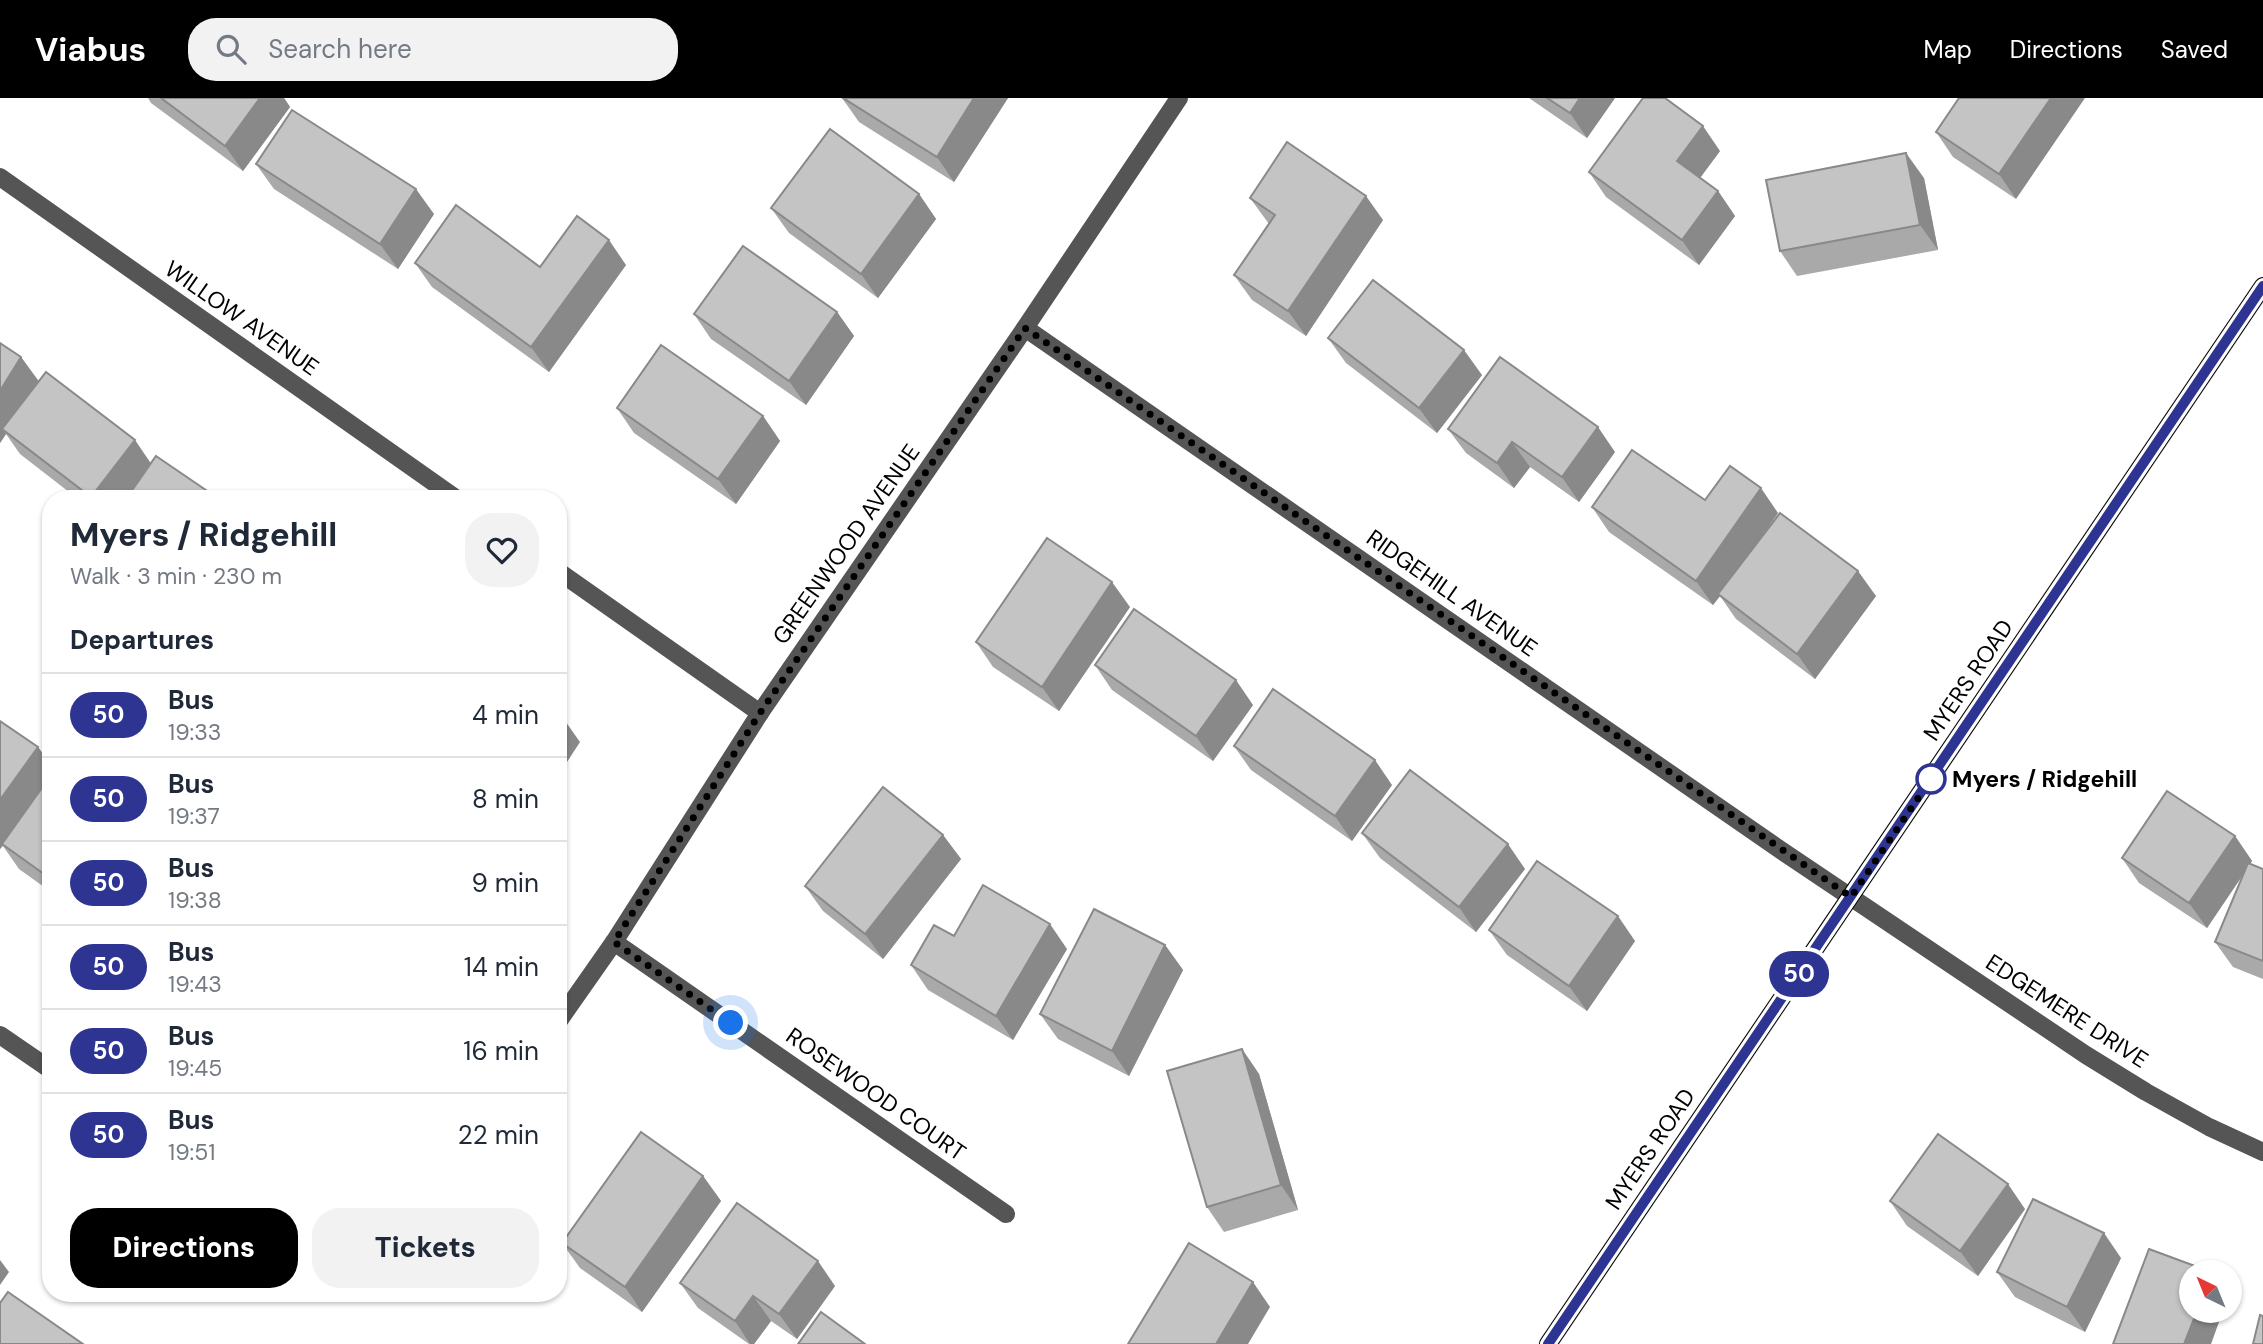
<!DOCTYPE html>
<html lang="en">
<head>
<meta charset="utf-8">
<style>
	:root { --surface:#fff; --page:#f2f2f3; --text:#1f2937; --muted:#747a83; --line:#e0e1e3; --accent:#000 }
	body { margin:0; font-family:"DM Sans",sans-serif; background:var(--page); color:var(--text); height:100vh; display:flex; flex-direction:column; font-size:26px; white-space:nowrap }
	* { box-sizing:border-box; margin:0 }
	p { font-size:23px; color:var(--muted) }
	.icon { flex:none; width:38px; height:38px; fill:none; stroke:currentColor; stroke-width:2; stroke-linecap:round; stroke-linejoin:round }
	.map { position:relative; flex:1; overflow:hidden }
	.details { position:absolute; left:42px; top:392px; width:525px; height:812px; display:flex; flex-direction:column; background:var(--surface); border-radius:28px; box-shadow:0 2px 5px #0004 }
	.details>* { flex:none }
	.badge { padding:0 14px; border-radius:23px; font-size:24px; line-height:46px }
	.needle { width:46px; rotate:317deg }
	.controls { position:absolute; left:2179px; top:1162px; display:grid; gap:14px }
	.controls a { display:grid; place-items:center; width:63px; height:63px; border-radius:50%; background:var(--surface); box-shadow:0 2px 5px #0004; font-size:35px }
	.you { position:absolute; width:35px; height:35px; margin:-18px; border:5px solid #fff; border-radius:50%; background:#1a73e8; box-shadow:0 0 0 10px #1a73e833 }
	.map>.badge { position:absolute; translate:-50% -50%; box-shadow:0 0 0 4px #fff }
	h2 { padding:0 28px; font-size:26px; line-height:63px }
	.round { display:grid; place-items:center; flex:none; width:74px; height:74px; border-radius:28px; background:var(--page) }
	.summary { display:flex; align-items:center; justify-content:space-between; height:119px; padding:0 28px }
	h1 { font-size:33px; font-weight:800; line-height:52px }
	.action { display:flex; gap:14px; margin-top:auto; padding:14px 28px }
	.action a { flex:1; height:80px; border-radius:28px; background:var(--accent); color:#fff; font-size:28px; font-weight:800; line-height:80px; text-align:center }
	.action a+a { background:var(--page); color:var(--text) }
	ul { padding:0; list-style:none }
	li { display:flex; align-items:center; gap:21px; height:84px; padding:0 28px; border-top:2px solid var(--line) }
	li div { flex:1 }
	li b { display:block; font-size:26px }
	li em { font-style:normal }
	li .badge { min-width:77px; font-weight:700; text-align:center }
	header { display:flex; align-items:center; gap:42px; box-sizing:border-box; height:98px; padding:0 35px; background:var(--accent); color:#fff }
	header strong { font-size:33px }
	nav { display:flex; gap:38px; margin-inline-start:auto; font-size:24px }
	.search { width:490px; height:63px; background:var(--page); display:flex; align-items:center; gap:18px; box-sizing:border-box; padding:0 24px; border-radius:28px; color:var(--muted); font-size:26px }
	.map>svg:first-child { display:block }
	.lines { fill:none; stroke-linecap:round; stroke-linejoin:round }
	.major-casing { stroke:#dbdbdb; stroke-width:19 }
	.minor { stroke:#555; stroke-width:18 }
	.major { stroke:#000; stroke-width:18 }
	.wall { fill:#a9a9a9 }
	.shaded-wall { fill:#898989 }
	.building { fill:#c4c4c4; stroke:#898989; stroke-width:2 }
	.line-casing { stroke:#fff; stroke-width:16 }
	.line { stroke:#2e3491; stroke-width:10 }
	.walk { stroke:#000; stroke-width:7; stroke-dasharray:0 12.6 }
	.stop-dot { fill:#fff; stroke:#2e3491; stroke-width:3.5 }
	.labels { text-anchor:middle; stroke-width:5; stroke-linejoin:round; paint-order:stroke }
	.street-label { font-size:23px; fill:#000; stroke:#fff }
	.stop-label { font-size:23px; font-weight:bold; fill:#000; stroke:#fff; text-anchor:start }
</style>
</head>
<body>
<header>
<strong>Viabus</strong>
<div class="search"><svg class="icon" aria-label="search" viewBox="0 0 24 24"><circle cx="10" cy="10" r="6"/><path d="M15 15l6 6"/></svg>Search here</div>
<nav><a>Map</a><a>Directions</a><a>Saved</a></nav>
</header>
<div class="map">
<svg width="2263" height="1246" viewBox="0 0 2263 1246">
	<rect width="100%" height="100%" fill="#fff"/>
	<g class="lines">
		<defs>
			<path id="major" d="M 1548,1246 L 2263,188"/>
		</defs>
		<use href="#major" class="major-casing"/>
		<g class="minor">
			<path d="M 0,79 L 457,401"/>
			<path d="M 1025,230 L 1785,755 L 2086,957 L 2146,994 L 2209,1029 L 2263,1054"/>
			<path d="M 558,473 L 760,615"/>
			<path d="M 614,844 L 1006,1116"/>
			<path d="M 558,924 L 614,844 L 760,615 L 1025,230 L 1179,0"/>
			<path d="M 0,937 L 51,972"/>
		</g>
		<use href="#major" class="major"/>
	</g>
	<g class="wall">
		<path d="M 148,0 L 284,0 L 290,9 L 243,73 L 151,5 Z"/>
		<path d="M 842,0 L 1008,0 L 954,84 L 859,24 Z"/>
		<path d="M 1529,0 L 1615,0 L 1587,40 Z"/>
		<path d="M 1959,0 L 2016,101 L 1953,59 L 1936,34 Z"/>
		<path d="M 1720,53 L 1700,80 L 1718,93 L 1735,118 L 1699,167 L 1606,99 L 1589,74 Z"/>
		<path d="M 256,66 L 434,116 L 398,171 L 274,91 Z"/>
		<path d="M 1924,80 L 1938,152 L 1797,178 L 1780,153 Z"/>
		<path d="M 919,96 L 936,121 L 878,200 L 789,135 L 771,110 Z"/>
		<path d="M 1250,100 L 1383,122 L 1306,238 L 1252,202 L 1234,177 L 1269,126 Z"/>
		<path d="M 415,165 L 540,169 L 626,167 L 549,274 L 432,189 Z"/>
		<path d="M 837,214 L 854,238 L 806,307 L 711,241 L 694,216 Z"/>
		<path d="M 1328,240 L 1482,277 L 1437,335 L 1346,265 Z"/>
		<path d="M 0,245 L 21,259 L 126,401 L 78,401 L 20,356 L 6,336 L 0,345 Z"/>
		<path d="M 617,310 L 763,318 L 780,343 L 736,406 L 634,335 Z"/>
		<path d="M 1448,331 L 1615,354 L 1579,404 L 1530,369 L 1514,390 L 1466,355 Z"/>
		<path d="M 1592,409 L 1778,415 L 1758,443 L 1876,498 L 1815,581 L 1736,521 L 1720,498 L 1713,507 L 1609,434 Z"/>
		<path d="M 1130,509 L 1059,613 L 993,569 L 976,544 Z"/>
		<path d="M 1095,567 L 1253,607 L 1213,663 L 1112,592 Z"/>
		<path d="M 0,623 L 38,649 L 51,667 L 51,680 L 45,688 L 51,692 L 51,794 L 19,771 L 3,748 L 0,751 Z"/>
		<path d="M 1234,648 L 1392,687 L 1352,743 L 1251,672 Z"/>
		<path d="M 1362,735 L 1525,771 L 1476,834 L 1380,760 Z"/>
		<path d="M 943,737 L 961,761 L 883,861 L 823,813 L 805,788 Z"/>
		<path d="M 2235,738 L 2252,763 L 2250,766 L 2263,771 L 2263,881 L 2233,869 L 2215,844 L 2245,774 L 2207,830 L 2139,785 L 2122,760 Z"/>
		<path d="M 1489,832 L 1635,843 L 1587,913 L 1507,857 Z"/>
		<path d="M 1165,847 L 1183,872 L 1129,978 L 1058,941 L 1040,916 Z"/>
		<path d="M 1067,851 L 1013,942 L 928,892 L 911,867 Z"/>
		<path d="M 1242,951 L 1259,976 L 1298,1112 L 1224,1134 L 1207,1109 Z"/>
		<path d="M 703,1078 L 721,1103 L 642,1214 L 580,1170 L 562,1145 Z"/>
		<path d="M 1890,1103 L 2025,1111 L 1978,1178 L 1907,1128 Z"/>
		<path d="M 2121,1160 L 2085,1234 L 2015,1199 L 1997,1174 Z"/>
		<path d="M 680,1185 L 835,1188 L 797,1241 L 771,1223 L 754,1246 L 749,1246 L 698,1210 Z"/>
	</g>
	<g class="shaded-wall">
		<path d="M 260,0 L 284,0 L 290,9 L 243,73 L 225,48 Z"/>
		<path d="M 974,0 L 1008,0 L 954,84 L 937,59 Z"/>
		<path d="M 1580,0 L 1615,0 L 1587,40 L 1570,15 Z"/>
		<path d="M 2051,0 L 2085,0 L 2016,101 L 1999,76 Z"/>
		<path d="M 1703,28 L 1720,53 L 1694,88 L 1677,63 Z"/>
		<path d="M 1906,55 L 1924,80 L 1938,152 L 1920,127 Z"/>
		<path d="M 416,91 L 434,116 L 398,171 L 380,146 Z"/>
		<path d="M 1718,93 L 1735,118 L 1699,167 L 1682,142 Z"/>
		<path d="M 919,96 L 936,121 L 878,200 L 861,176 Z"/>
		<path d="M 1366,98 L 1383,122 L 1306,238 L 1288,213 Z"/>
		<path d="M 609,142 L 626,167 L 549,274 L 531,249 Z"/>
		<path d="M 837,214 L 854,238 L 806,307 L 789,283 Z"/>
		<path d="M 1464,252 L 1482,277 L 1437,335 L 1419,310 Z"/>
		<path d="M 21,259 L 39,284 L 2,331 L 6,336 L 0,345 L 0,293 Z"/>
		<path d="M 763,318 L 780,343 L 736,406 L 718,381 Z"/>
		<path d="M 1598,329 L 1615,354 L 1579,404 L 1562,379 Z"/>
		<path d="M 135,342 L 152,367 L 126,401 L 92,401 L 91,399 Z"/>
		<path d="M 1512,344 L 1530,369 L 1514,390 L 1497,365 Z"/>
		<path d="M 1761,390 L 1778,415 L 1720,498 L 1718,496 L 1720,498 L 1713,507 L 1696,483 Z"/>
		<path d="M 1858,473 L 1876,498 L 1815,581 L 1797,556 Z"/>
		<path d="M 1112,484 L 1130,509 L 1059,613 L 1042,589 Z"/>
		<path d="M 1236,582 L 1253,607 L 1213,663 L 1196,638 Z"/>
		<path d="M 563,620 L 580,644 L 558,678 L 558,626 Z"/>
		<path d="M 38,649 L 51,667 L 51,680 L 0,751 L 0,702 Z"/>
		<path d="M 1375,662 L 1392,687 L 1352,743 L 1335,718 Z"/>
		<path d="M 943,737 L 961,761 L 883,861 L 865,836 Z"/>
		<path d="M 2235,738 L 2252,763 L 2207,830 L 2189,805 Z"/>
		<path d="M 1508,746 L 1525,771 L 1476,834 L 1459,809 Z"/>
		<path d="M 1618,818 L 1635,843 L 1587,913 L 1569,888 Z"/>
		<path d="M 1050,826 L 1067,851 L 1013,942 L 996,918 Z"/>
		<path d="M 1165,847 L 1183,872 L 1129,978 L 1112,953 Z"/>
		<path d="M 1242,951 L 1259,976 L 1298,1112 L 1281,1087 Z"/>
		<path d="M 703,1078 L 721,1103 L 642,1214 L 625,1189 Z"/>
		<path d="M 2008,1086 L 2025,1111 L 1978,1178 L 1960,1153 Z"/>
		<path d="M 2104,1135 L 2121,1160 L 2085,1234 L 2067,1209 Z"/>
		<path d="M 0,1162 L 9,1174 L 0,1187 Z"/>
		<path d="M 818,1163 L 835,1188 L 797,1241 L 779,1216 Z"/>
		<path d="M 1253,1184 L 1270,1209 L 1248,1246 L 1216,1246 Z"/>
		<path d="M 753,1198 L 771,1223 L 754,1246 L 750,1246 L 735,1223 Z"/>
		<path d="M 2197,1213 L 2223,1213 L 2211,1246 L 2184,1246 Z"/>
	</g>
	<g class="building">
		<path d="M 161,0 L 260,0 L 225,48 Z"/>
		<path d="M 843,0 L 974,0 L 937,59 Z"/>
		<path d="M 1547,0 L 1580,0 L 1570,15 Z"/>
		<path d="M 1643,0 L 1665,0 L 1703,28 L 1677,63 L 1718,93 L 1682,142 L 1589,74 Z"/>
		<path d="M 1959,0 L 2051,0 L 1999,76 L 1936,34 Z"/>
		<path d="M 292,12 L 416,91 L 380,146 L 256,66 Z"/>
		<path d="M 830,31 L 919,96 L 861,176 L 771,110 Z"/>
		<path d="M 1287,44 L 1366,98 L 1288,213 L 1234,177 L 1275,117 L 1250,100 Z"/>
		<path d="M 1906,55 L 1920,127 L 1780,153 L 1766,82 Z"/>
		<path d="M 456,107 L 540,169 L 577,118 L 609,142 L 531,249 L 415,165 Z"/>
		<path d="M 743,148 L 837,214 L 789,283 L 694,216 Z"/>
		<path d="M 1373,182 L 1464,252 L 1419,310 L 1328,240 Z"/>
		<path d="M 0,245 L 21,259 L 0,293 Z"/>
		<path d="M 661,247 L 763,318 L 718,381 L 617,310 Z"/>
		<path d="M 1500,259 L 1598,329 L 1562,379 L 1512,344 L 1497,365 L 1448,331 Z"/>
		<path d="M 46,274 L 135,342 L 91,399 L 2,331 Z"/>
		<path d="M 1632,352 L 1705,402 L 1730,368 L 1761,390 L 1696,483 L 1592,409 Z"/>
		<path d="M 156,358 L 219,401 L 126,401 Z"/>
		<path d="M 1780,415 L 1858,473 L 1797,556 L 1718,496 Z"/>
		<path d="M 1047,440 L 1112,484 L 1042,589 L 976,544 Z"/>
		<path d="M 1134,511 L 1236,582 L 1196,638 L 1095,567 Z"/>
		<path d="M 1273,591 L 1375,662 L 1335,718 L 1234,648 Z"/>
		<path d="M 558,617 L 563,620 L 558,626 Z"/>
		<path d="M 0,623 L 38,649 L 0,702 Z"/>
		<path d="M 1410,672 L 1508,746 L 1459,809 L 1362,735 Z"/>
		<path d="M 44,687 L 51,692 L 51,781 L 2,746 Z"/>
		<path d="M 883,689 L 943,737 L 865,836 L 805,788 Z"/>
		<path d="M 2167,693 L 2235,738 L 2189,805 L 2122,760 Z"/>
		<path d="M 1537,763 L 1618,818 L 1569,888 L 1489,832 Z"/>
		<path d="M 2248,765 L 2263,771 L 2263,863 L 2215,844 Z"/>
		<path d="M 983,787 L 1050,826 L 996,918 L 911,867 L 934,827 L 954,838 Z"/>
		<path d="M 1094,811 L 1165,847 L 1112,953 L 1040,916 Z"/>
		<path d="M 1242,951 L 1281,1087 L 1207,1109 L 1167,973 Z"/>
		<path d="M 641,1034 L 703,1078 L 625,1189 L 562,1145 Z"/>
		<path d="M 1938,1036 L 2008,1086 L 1960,1153 L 1890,1103 Z"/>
		<path d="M 2033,1101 L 2104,1135 L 2067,1209 L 1997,1174 Z"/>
		<path d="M 737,1105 L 818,1163 L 779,1216 L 753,1198 L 735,1223 L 680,1185 Z"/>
		<path d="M 1189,1145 L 1253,1184 L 1216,1246 L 1128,1246 Z"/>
		<path d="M 2149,1151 L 2211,1174 L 2191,1174 L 2191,1213 L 2197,1213 L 2184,1246 L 2113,1246 Z"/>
		<path d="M 8,1194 L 83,1246 L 0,1246 L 0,1205 Z"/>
		<path d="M 821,1214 L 865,1246 L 798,1246 Z"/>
		<path d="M 2260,1217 L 2263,1218 L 2263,1246 L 2253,1246 Z"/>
	</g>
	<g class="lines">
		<defs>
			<path id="line" d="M 1548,1246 L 2263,188"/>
		</defs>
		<use href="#line" class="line-casing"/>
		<use href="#line" class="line"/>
		<path class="walk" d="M 731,925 L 614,844 L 760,615 L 1025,230 L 1851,799 L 1931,681"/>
	</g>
	<circle class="stop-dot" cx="1931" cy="681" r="14"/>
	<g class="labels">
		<g class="street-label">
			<text transform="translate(242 220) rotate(35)" y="8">WILLOW AVENUE</text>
			<text transform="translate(846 446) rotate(-55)" y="8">GREENWOOD AVENUE</text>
			<text transform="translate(1452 495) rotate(35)" y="8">RIDGEHILL AVENUE</text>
			<text transform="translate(1968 582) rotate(-56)" y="8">MYERS ROAD</text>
			<text transform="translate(2067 913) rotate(33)" y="8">EDGEMERE DRIVE</text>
			<text transform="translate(876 996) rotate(35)" y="8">ROSEWOOD COURT</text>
			<text transform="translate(1650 1051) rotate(-56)" y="8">MYERS ROAD</text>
		</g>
		<g class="stop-label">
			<text x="1952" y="689">Myers / Ridgehill</text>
		</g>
	</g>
</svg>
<div class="controls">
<a><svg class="needle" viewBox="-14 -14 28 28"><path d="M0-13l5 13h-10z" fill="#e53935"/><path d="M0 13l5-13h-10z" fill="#747a83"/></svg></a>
</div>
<div class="you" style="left:731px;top:925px"></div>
<b class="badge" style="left:1799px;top:876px;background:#2e3491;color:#fff">50</b>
<section class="details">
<div class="summary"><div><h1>Myers / Ridgehill</h1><p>Walk · 3 min · 230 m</p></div><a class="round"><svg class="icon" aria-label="heart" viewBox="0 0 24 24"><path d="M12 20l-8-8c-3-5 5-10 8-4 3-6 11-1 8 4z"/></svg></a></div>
<h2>Departures</h2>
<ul>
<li><span class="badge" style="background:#2e3491;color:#fff">50</span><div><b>Bus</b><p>19:33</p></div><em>4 min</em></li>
<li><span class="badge" style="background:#2e3491;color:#fff">50</span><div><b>Bus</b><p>19:37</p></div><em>8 min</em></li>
<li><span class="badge" style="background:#2e3491;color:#fff">50</span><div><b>Bus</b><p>19:38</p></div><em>9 min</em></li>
<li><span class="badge" style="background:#2e3491;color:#fff">50</span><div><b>Bus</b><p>19:43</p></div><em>14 min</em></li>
<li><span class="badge" style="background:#2e3491;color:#fff">50</span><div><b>Bus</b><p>19:45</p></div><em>16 min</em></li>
<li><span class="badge" style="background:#2e3491;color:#fff">50</span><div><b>Bus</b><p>19:51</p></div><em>22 min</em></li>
</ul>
<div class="action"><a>Directions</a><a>Tickets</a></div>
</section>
</div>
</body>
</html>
